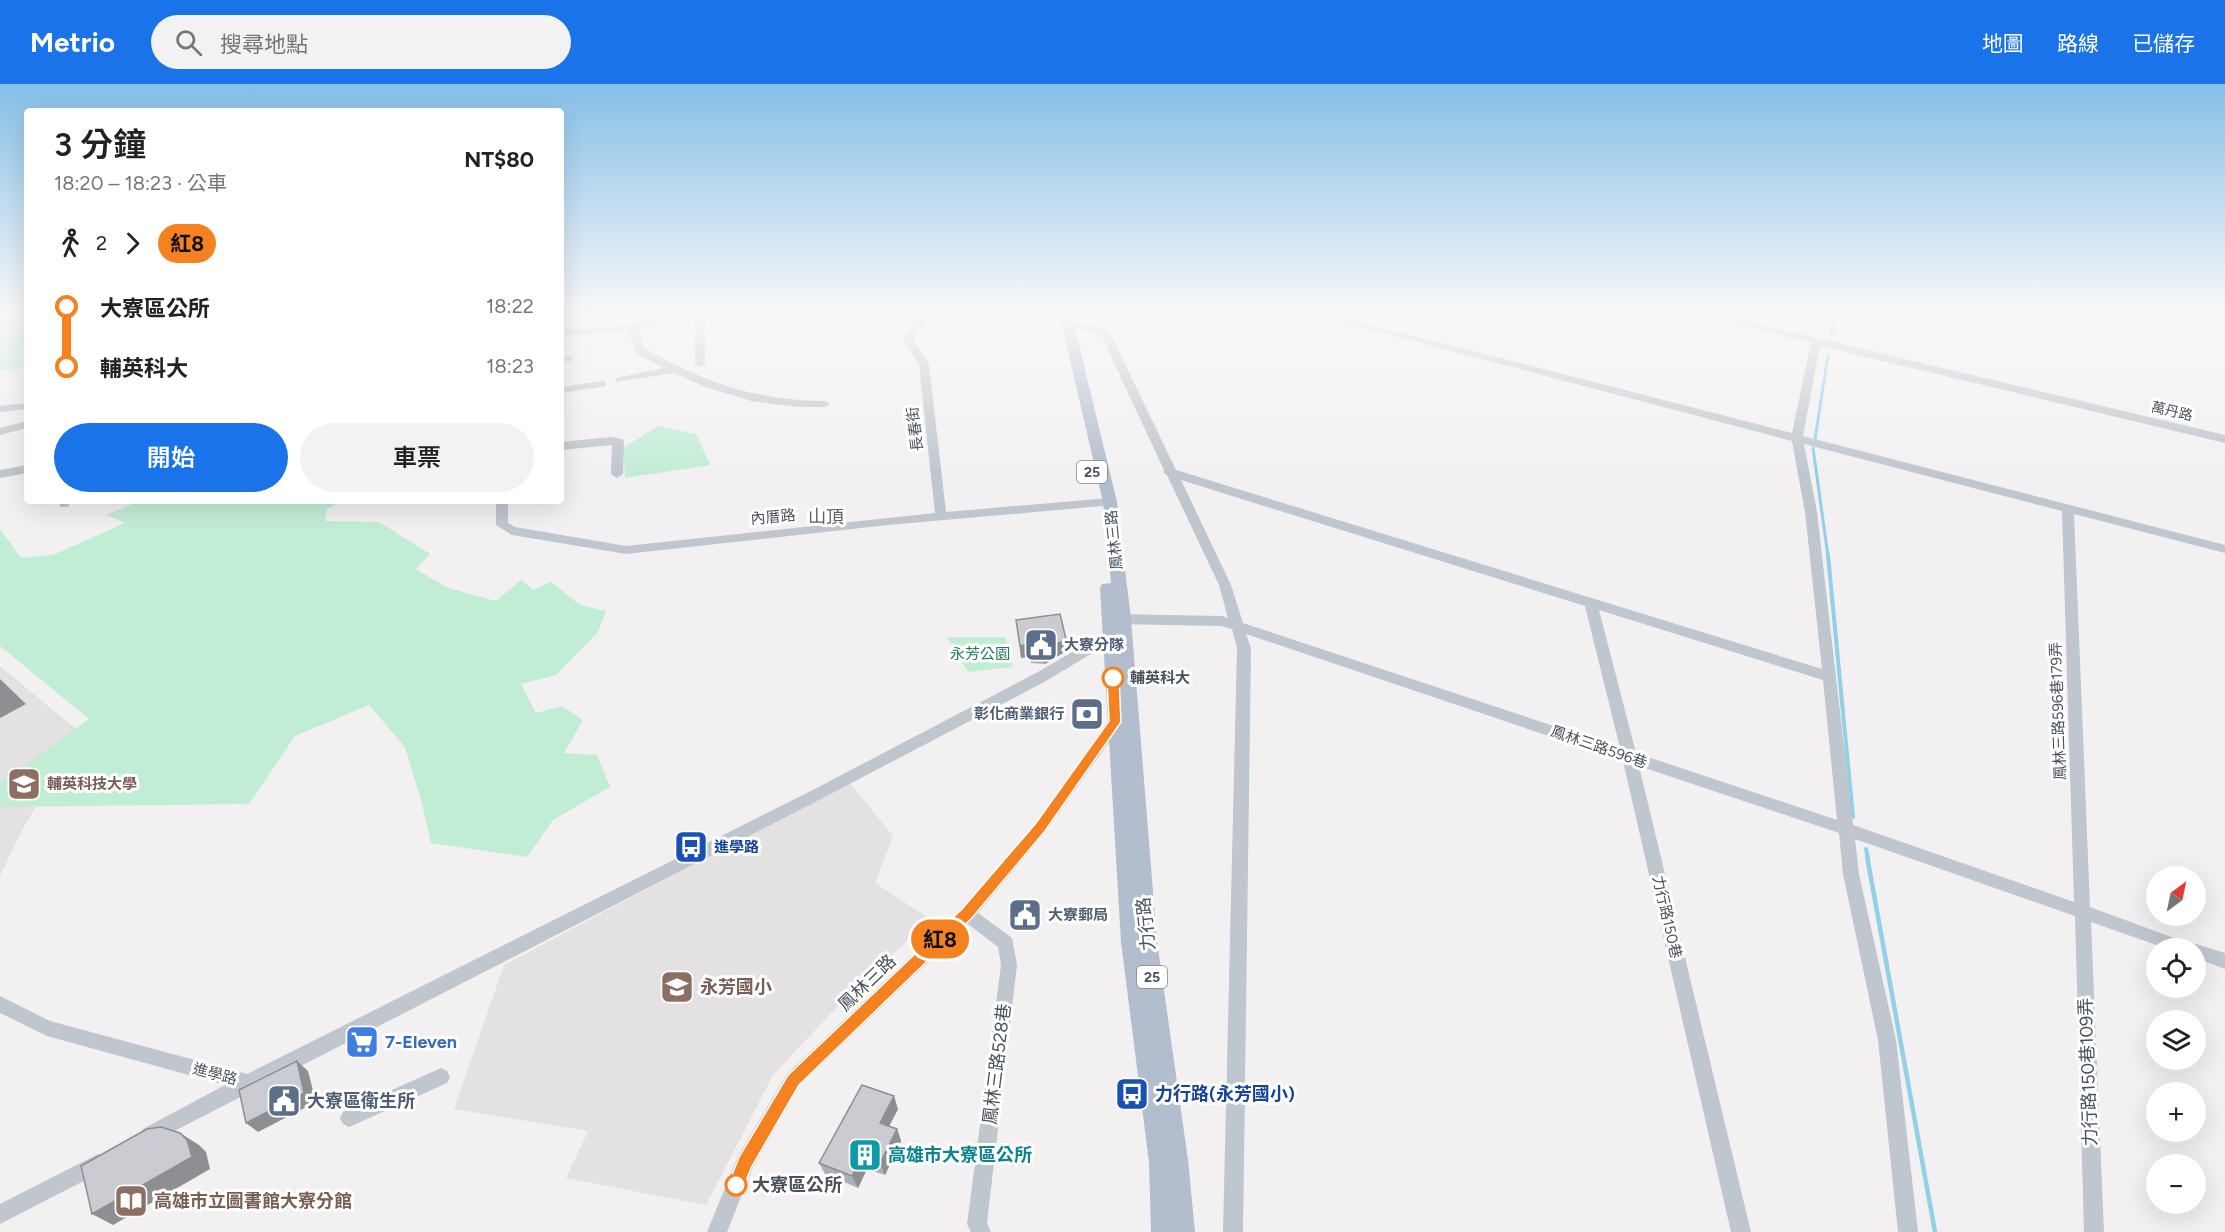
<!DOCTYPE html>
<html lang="zh-TW">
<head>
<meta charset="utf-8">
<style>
	:root { --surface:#fff; --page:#f2f2f2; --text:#222; --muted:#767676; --accent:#1a73e8 }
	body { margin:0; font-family:Figtree,"Noto Sans TC",sans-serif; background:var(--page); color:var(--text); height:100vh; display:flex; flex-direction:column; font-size:22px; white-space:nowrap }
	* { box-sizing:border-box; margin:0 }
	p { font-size:20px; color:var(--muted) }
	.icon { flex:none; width:33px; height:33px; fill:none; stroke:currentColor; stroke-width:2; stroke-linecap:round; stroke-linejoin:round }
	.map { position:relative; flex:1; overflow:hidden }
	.panel { position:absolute; left:24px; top:24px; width:540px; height:396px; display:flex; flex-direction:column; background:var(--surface); border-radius:6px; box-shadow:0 6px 24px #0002 }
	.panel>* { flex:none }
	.badge { padding:0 12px; border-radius:20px; font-size:21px; line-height:39px }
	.needle { width:39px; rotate:33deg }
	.fabs { position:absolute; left:2146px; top:782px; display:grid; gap:12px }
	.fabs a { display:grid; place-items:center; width:60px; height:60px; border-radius:50%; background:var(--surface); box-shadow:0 6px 24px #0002; font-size:30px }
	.map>.badge { position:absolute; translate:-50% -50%; box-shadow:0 0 0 3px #fff }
	.legs { display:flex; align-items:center; gap:9px; height:66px; padding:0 30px; font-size:20px }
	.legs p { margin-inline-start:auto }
	.overview { display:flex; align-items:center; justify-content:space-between; height:102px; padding:0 30px }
	h1 { font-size:33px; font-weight:600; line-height:45px }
	.action { display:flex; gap:12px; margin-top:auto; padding:12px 30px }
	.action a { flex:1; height:69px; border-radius:36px; background:var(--accent); color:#fff; font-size:24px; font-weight:600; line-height:69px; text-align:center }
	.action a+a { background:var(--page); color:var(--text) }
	ul { padding:0 30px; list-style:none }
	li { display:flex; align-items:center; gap:21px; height:60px; font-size:22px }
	li i { display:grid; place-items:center; width:9px; height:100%; margin:0 8px; background:currentColor }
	li i::after { content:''; width:15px; height:15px; margin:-8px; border:4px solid; border-radius:50%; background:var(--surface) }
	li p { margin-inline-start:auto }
	li:first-child i { background:linear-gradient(#0000 50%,currentColor 0) }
	li:last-child i { background:linear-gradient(currentColor 50%,#0000 0) }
	header { display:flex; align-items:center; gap:36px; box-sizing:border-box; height:84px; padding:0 30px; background:var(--accent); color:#fff }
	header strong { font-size:28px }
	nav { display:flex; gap:33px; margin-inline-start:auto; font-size:21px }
	.search { width:420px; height:54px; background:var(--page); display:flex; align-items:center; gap:15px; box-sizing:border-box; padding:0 21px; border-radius:33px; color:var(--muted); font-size:22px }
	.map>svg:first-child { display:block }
	.education { fill:#e3e1e1 }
	.green { fill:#c2edd5 }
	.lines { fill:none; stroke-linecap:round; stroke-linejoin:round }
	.stream-far2 { stroke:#92d0e7; stroke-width:3 }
	.stream-far1 { stroke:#92d0e7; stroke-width:4 }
	.stream { stroke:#92d0e7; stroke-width:4.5 }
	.minor { fill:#bfc6ce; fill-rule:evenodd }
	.major { fill:#b2becd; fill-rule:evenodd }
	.wall { fill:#aeafb5 }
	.shaded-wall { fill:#8d8f93 }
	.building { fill:#caccd2; stroke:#8d8f93; stroke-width:1.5 }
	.line-1 { fill:#f58220; stroke:#fff; stroke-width:1.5 }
	.stop-1-dot { fill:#fff; stroke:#f58220; stroke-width:3 }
	.labels { text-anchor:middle; stroke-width:6; stroke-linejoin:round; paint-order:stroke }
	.far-street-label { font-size:14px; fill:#49525c; stroke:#fff }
	.shield { fill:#fff; stroke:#80868d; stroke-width:1.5 }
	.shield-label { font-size:14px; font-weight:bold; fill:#49525c }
	.street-label { font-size:15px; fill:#49525c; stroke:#fff }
	.service-label { font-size:15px; font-weight:bold; fill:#4e5e75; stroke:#fff; text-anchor:start }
	.park-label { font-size:15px; fill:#1d7a51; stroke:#fff }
	.stop-label { font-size:15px; font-weight:bold; fill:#49525c; stroke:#fff; text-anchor:start }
	.education-label { font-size:15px; font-weight:bold; fill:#785e54; stroke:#fff; text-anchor:start }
	.transit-label { font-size:15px; font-weight:bold; fill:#164399; stroke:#fff; text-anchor:start }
	.quarter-label { font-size:18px; fill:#5d6065; stroke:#fff }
	.near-street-label { font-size:18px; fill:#49525c; stroke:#fff }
	.near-education-label { font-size:18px; font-weight:bold; fill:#785e54; stroke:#fff; text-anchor:start }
	.near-shop-label { font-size:18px; font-weight:bold; fill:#366cbe; stroke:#fff; text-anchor:start }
	.near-transit-label { font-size:18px; font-weight:bold; fill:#164399; stroke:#fff; text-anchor:start }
	.near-service-label { font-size:18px; font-weight:bold; fill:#4e5e75; stroke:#fff; text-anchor:start }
	.near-culture-label { font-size:18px; font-weight:bold; fill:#0d838f; stroke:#fff; text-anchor:start }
	.near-stop-label { font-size:18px; font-weight:bold; fill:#49525c; stroke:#fff; text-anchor:start }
</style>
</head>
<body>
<header>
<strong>Metrio</strong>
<div class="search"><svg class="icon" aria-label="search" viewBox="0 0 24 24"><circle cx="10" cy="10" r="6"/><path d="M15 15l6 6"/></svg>搜尋地點</div>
<nav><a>地圖</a><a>路線</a><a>已儲存</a></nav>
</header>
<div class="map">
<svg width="2225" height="1148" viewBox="0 0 2225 1148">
	<rect width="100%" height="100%" fill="#f2f0f0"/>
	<g class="education">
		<path d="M 0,582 L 78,647 L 19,752 L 0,792 Z"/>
		<path d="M 849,698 L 893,752 L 875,799 L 930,835 L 834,926 L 773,991 L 706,1121 L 566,1094 L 588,1047 L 454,1025 L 504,881 Z"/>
	</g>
	<g class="green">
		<path d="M 0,228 L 27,228 L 27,284 L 0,286 Z"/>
		<path d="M 658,342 L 696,350 L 710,381 L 625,394 L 623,364 Z"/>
		<path d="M 139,417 L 343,417 L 327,425 L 325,437 L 379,438 L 430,470 L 416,485 L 448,504 L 496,517 L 521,496 L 533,506 L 551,498 L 580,521 L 606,527 L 598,548 L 556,591 L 521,600 L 536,629 L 562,622 L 583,636 L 564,669 L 597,671 L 610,703 L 553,736 L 527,773 L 431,759 L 421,716 L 405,663 L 369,621 L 295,652 L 249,720 L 0,723 L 0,699 L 89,635 L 0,562 L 0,445 L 21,474 L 53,471 L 125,439 L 106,431 Z"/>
		<path d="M 947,553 L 1005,553 L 1013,583 L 968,588 Z"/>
	</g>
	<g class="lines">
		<g class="stream-far2">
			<path d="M 1831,252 L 1835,228"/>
			<path d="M 1815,355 L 1828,271"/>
			<path d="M 1813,364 L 1828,472"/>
		</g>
		<g class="stream-far1">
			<path d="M 1828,471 L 1853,733"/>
			<path d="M 1866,765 L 1868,774"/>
		</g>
		<path class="stream" d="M 1867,772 L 1935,1148"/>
		<g class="minor">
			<path d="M 669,228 L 685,228 L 638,245 L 645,265 C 707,299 753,316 825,317 L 830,320 L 825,323 L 799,323 L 751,317 L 703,302 L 674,289 L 616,298 L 616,294 L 664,284 L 636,269 L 628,247 L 561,252 L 561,246 L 631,241 Z"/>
			<path d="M 695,228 L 705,228 L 705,280 L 700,283 L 695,280 Z"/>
			<path d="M 901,228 L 933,228 L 913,254 L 929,281 L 946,428 L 1110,414 L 1114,415 L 1116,418 L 1114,421 L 888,441 L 626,470 L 512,451 L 496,441 L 496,417 L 508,417 L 508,439 L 515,443 L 626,462 L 935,429 L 919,281 L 903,254 L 918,234 Z"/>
			<path d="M 1303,228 L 1322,228 L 1792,349 L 1811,259 L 1687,228 L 1707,228 L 2225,351 L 2225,359 L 1820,262 L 1803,352 L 2225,461 L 2225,469 L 2074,430 L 2090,823 L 2193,861 L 2196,860 L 2225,869 L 2225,885 L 2196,874 L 2196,864 L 2165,864 L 2091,838 L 2104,1148 L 2084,1148 L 2075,832 L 1855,755 L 1859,790 L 1896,956 L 1918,1148 L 1898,1148 L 1878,956 L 1843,790 L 1839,749 L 1639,682 L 1751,1148 L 1731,1148 L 1623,677 L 1246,550 L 1251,564 L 1243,1148 L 1223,1148 L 1237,564 L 1232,545 L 1221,542 L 1113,540 L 1106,535 L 1113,530 L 1222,532 L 1228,534 L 1219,501 L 1167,391 L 1163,388 L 1164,386 L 1101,251 L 1094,248 L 1065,244 L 1065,240 L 1096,242 L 1109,247 L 1176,386 L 1822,585 L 1805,428 L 1792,357 ZM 1804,360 L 2062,427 L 2074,818 L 1853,741 L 1817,428 ZM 1181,396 L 1585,522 L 1620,664 L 1243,539 L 1231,501 ZM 1599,526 L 1823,596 L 1837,736 L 1636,669 Z"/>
			<path d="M 2082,228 L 2092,228 L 2091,236 L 2083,236 Z"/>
			<path d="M 561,272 L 572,273 L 573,275 L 572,277 L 561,278 Z"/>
			<path d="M 602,297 L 606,298 L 606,302 L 561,309 L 561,303 Z"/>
			<path d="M 27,319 L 27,325 L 0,328 L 0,322 Z"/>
			<path d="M 27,337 L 27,344 L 0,351 L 0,344 Z"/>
			<path d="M 611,353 L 622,355 L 624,358 L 623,390 L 617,394 L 611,390 L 612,361 L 561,366 L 561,358 Z"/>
			<path d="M 27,381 L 27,389 L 0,394 L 0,386 Z"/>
			<path d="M 59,417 L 71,417 L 68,423 L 60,423 Z"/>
			<path d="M 1119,546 L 1124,548 L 1126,551 L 1124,554 L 1114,556 L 1046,597 L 819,716 L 149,1060 L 143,1057 L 140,1051 L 143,1045 L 225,1001 L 47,952 L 0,929 L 0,912 L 50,937 L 247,990 L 809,708 L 1036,589 L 1107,548 Z"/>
			<path d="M 1120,632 L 1125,634 L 1127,638 L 1125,642 L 1119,644 L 1046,747 L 978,829 L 1012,854 L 1017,881 L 987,1139 L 991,1148 L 971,1148 L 967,1140 L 1001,881 L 998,863 L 968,840 L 799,1002 L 752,1085 L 727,1148 L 707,1148 L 738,1072 L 787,990 L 961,825 L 1036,739 L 1110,634 Z"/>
			<path d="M 441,984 L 447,987 L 450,993 L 447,999 L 349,1043 L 343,1040 L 340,1034 L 343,1028 Z"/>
			<path d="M 98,1070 L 105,1072 L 107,1079 L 105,1086 L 0,1140 L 0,1120 Z"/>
		</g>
		<path class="major" d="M 1059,228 L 1071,228 L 1117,418 L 1131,535 L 1157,857 L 1188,1076 L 1195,1148 L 1151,1148 L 1149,1078 L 1121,858 L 1100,504 L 1102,500 L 1111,499 L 1103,418 Z"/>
	</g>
	<g class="wall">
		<path d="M 1016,536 L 1066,567 L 1045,580 L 1031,579 L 1030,572 L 1021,574 Z"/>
		<path d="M 898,1025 L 889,1042 L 897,1045 L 901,1057 L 885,1091 L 867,1085 L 858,1104 L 825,1090 L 819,1079 Z"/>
	</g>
	<g class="shaded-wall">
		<path d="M 1066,555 L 1066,567 L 1045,580 L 1044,567 Z"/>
		<path d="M 1029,560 L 1030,572 L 1021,574 L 1020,562 Z"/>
		<path d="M 0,595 L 26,620 L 0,634 Z"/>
		<path d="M 297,977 L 308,987 L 316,1018 L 258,1048 L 246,1039 Z"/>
		<path d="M 894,1012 L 898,1025 L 884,1052 L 880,1039 Z"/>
		<path d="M 897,1045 L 901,1057 L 885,1091 L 880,1079 Z"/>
		<path d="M 180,1049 L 199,1061 L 206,1068 L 210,1085 L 113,1141 L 92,1130 Z"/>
		<path d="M 862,1073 L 867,1085 L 858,1104 L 852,1092 Z"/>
	</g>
	<g class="building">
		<path d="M 1060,530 L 1066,555 L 1044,567 L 1030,567 L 1029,560 L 1020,562 L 1016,536 Z"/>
		<path d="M 297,977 L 304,1009 L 246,1039 L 239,1006 Z"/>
		<path d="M 862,1001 L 894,1012 L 880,1039 L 897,1045 L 880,1079 L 862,1073 L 852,1092 L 819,1079 Z"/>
		<path d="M 161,1043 L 180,1049 L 187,1056 L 192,1073 L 92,1130 L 81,1082 L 147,1045 Z"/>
	</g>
	<linearGradient id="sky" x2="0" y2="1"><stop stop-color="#85bfe8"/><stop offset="0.59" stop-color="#f9f8f8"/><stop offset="1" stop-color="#f9f8f8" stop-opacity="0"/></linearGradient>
	<rect width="2225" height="389" fill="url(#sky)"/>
	<path class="line-1" d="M 1113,590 L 1119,594 L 1121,638 L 1045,747 L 972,834 L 799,1001 L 751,1084 L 742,1107 L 736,1109 L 730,1107 L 728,1101 L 739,1073 L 788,991 L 962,825 L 1036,739 L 1109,637 L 1107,594 Z"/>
	<defs>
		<symbol id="civic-square" viewBox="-11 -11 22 22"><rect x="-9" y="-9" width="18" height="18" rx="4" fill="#5c6f8a" stroke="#fff"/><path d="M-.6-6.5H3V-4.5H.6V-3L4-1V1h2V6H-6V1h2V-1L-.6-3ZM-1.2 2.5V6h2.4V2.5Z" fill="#fff"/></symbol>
		<symbol id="bank-square" viewBox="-11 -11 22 22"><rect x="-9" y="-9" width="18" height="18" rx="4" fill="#5c6f8a" stroke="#fff"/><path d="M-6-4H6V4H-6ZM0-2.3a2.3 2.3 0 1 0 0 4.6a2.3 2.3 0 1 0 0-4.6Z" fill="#fff"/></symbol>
		<symbol id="university-square" viewBox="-11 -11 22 22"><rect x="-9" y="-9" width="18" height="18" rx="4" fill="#8d6e63" stroke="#fff"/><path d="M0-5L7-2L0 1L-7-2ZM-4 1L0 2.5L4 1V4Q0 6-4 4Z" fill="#fff"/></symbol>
		<symbol id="bus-square" viewBox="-11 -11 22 22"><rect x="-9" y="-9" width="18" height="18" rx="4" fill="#1a4fb4" stroke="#fff"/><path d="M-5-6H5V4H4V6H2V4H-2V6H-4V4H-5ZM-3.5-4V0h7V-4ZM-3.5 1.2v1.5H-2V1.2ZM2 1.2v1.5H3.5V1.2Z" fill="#fff"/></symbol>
		<symbol id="school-square" viewBox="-11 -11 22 22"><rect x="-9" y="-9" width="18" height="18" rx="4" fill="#8d6e63" stroke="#fff"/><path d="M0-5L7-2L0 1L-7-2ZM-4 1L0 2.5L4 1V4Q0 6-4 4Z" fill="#fff"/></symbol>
		<symbol id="supermarket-square" viewBox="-11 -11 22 22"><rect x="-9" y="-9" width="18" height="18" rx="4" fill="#3f7fe0" stroke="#fff"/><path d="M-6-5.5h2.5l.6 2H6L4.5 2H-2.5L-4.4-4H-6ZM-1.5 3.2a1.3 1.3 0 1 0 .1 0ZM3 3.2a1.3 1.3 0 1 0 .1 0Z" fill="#fff"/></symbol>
		<symbol id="building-square" viewBox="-11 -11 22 22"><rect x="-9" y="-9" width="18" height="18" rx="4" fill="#0f9aa8" stroke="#fff"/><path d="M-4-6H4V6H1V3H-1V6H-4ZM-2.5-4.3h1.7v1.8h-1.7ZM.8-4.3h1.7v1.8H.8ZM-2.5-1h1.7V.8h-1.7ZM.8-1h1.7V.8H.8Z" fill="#fff"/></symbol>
		<symbol id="library-square" viewBox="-11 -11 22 22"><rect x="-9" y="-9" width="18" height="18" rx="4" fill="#8d6e63" stroke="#fff"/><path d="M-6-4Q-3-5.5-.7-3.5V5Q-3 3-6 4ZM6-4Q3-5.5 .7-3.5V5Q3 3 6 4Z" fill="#fff"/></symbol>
	</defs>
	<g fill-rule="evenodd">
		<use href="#civic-square" x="1022" y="542" width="38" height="38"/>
		<use href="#bank-square" x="1068" y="611" width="38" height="38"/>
		<use href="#university-square" x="5" y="681" width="38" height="38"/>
		<use href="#bus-square" x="672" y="744" width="38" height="38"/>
		<use href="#civic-square" x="1006" y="812" width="38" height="38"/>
		<use href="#school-square" x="658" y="884" width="38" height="38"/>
		<use href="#supermarket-square" x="343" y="939" width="38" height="38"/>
		<use href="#bus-square" x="1113" y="991" width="38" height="38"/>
		<use href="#civic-square" x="265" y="998" width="38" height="38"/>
		<use href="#building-square" x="846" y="1052" width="38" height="38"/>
		<use href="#library-square" x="112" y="1098" width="38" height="38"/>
	</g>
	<g class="stop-1-dot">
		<circle cx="1113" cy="594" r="10"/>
		<circle cx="736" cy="1101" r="10"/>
	</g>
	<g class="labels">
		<g class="far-street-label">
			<text transform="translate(2172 327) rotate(13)" y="5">萬丹路</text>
		</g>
		<g class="shield">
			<rect x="1077" y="377" width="30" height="22" rx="4.5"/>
			<rect x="1137" y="882" width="30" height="22" rx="4.5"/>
		</g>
		<g class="shield-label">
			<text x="1092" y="393">25</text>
			<text x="1152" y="898">25</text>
		</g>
		<g class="street-label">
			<text transform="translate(915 345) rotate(-97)" y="5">長春街</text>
			<text transform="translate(773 433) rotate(-5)" y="5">內厝路</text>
			<text transform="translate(1114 456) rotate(-96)" y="5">鳳林三路</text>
			<text transform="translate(2058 627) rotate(-92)" y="5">鳳林三路596巷179弄</text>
			<text transform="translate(1599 663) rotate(19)" y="5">鳳林三路596巷</text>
			<text transform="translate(1667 833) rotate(77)" y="5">力行路150巷</text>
			<text transform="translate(215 990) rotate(15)" y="5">進學路</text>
		</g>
		<g class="service-label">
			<text x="1064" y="566">大寮分隊</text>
			<text x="1064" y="635" text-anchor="end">彰化商業銀行</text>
			<text x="1048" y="836">大寮郵局</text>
		</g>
		<g class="park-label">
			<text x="980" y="575">永芳公園</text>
		</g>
		<g class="stop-label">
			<text x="1130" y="599">輔英科大</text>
		</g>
		<g class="education-label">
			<text x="47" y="705">輔英科技大學</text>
		</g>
		<g class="transit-label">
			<text x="714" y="768">進學路</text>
		</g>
		<g class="quarter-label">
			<text x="826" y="439">山頂</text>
		</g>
		<g class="near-street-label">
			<text transform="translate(1146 840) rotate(-96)" y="6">力行路</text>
			<text transform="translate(867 899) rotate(-44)" y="6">鳳林三路</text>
			<text transform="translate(997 980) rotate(-83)" y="6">鳳林三路528巷</text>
			<text transform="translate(2088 988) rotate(-92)" y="6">力行路150巷109弄</text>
		</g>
		<g class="near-education-label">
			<text x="700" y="909">永芳國小</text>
			<text x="154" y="1123">高雄市立圖書館大寮分館</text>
		</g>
		<g class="near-shop-label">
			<text x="385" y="964">7-Eleven</text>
		</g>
		<g class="near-transit-label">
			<text x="1155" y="1016">力行路(永芳國小)</text>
		</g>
		<g class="near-service-label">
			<text x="307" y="1023">大寮區衛生所</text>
		</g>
		<g class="near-culture-label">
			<text x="888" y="1077">高雄市大寮區公所</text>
		</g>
		<g class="near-stop-label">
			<text x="752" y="1107">大寮區公所</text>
		</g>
	</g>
</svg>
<div class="fabs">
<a><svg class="needle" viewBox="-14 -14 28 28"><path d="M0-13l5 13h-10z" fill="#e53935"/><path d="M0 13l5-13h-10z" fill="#767676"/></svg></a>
<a><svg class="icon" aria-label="locate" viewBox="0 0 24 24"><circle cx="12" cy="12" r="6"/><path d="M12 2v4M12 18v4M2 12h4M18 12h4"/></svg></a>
<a><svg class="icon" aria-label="layers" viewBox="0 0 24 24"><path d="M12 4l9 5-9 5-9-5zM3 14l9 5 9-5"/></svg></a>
<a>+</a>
<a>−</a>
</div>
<b class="badge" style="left:940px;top:855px;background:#f58220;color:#111">紅8</b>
<section class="panel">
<div class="overview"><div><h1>3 分鐘</h1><p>18:20 – 18:23 · 公車</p></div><b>NT$80</b></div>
<div class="legs"><svg class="icon" aria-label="walk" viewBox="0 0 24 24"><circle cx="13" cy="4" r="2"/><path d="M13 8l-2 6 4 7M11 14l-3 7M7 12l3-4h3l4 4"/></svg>2<svg class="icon" aria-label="forward" viewBox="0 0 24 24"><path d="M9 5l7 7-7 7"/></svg><b class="badge" style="background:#f58220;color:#111">紅8</b></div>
<ul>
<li><i style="color:#f58220"></i><b>大寮區公所</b><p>18:22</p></li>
<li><i style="color:#f58220"></i><b>輔英科大</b><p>18:23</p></li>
</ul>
<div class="action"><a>開始</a><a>車票</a></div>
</section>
</div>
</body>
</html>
